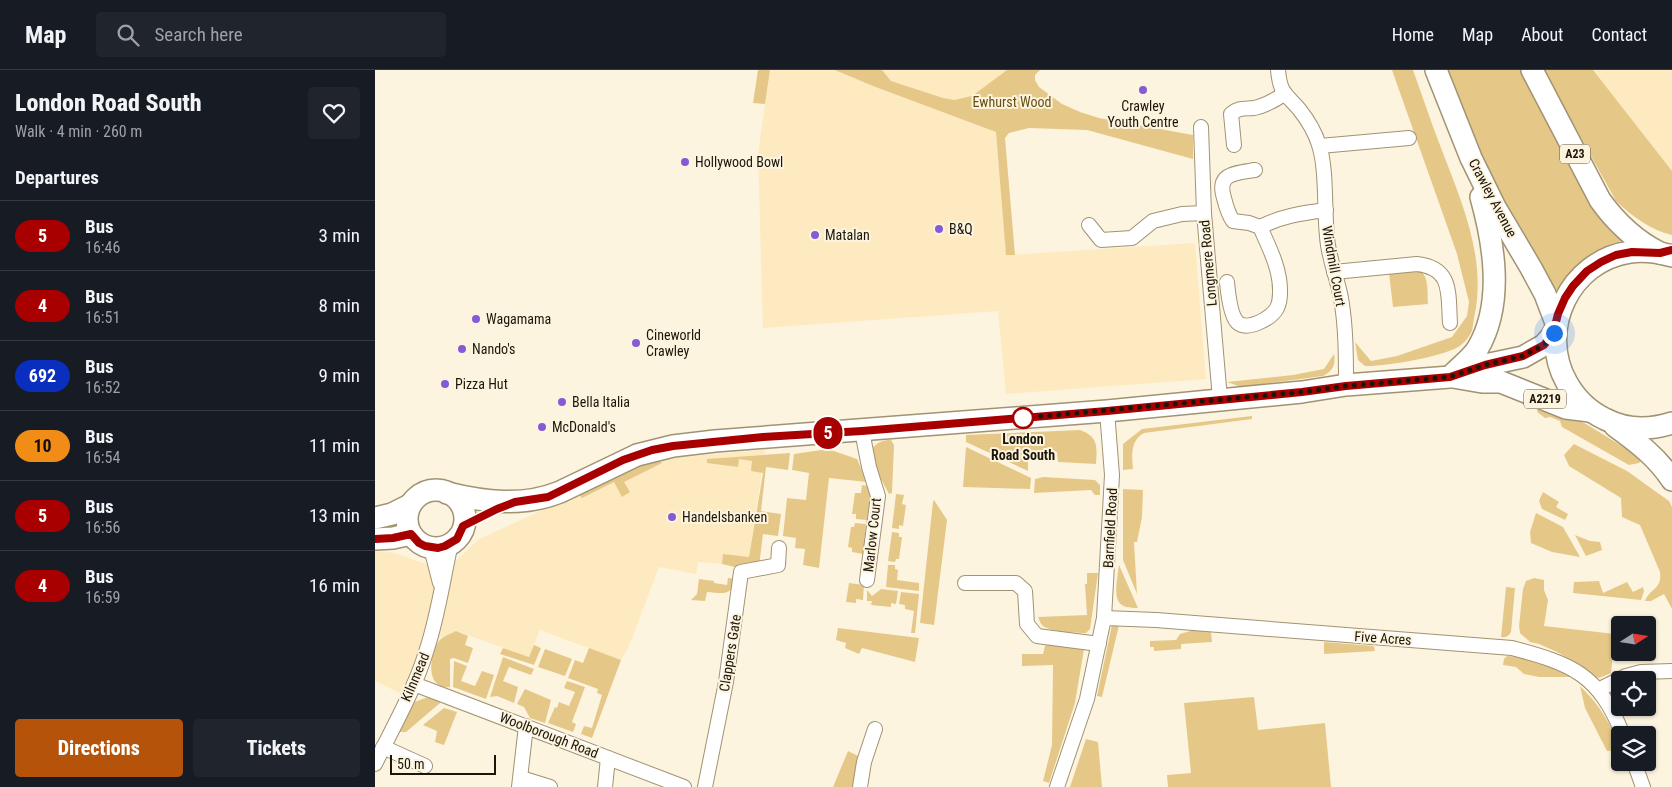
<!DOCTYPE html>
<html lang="en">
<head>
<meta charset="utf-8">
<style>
	:root { --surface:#171b24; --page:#20242c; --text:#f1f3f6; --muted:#9ea1a6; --line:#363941; --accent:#b45309 }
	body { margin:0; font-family:"Roboto Condensed",sans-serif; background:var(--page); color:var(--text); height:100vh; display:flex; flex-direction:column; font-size:19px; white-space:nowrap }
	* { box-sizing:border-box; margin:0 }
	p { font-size:16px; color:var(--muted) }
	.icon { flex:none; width:28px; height:28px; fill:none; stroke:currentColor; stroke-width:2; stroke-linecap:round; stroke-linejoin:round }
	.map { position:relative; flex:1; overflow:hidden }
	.panel { display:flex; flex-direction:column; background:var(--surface); width:375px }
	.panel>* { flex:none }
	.badge { padding:0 10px; border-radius:16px; font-size:18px; line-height:32px }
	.needle { width:32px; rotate:78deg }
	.buttons { position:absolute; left:1236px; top:546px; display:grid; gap:10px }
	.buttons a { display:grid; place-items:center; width:45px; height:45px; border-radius:5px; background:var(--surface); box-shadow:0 1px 4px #0004; font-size:25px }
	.scale { position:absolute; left:15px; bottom:12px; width:106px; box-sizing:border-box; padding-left:5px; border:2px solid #1b1609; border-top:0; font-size:14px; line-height:18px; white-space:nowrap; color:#1b1609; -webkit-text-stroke:4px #fdf4df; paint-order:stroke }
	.you { position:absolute; width:25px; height:25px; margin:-12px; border:4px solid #fff; border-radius:50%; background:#1a73e8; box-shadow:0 0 0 8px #1a73e833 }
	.map>.badge { position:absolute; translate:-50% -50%; box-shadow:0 0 0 2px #fff }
	h2 { padding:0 15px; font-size:19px; line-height:45px }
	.round { display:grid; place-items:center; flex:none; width:52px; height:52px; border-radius:5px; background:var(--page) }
	.head { display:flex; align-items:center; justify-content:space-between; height:85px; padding:0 15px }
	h1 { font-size:24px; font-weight:800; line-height:38px }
	.action { display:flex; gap:10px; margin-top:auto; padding:10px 15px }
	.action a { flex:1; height:58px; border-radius:5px; background:var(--accent); color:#fff; font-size:20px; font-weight:800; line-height:58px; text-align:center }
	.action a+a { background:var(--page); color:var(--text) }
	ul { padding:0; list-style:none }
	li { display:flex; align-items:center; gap:15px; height:70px; padding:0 15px; border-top:1px solid var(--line) }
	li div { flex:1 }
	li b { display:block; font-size:19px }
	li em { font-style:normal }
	li .badge { min-width:55px; font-weight:700; text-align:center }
	header { display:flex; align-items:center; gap:30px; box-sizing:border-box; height:70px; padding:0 25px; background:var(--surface); border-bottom:1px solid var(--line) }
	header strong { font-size:24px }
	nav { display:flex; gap:28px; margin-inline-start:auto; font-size:18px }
	.search { width:350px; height:45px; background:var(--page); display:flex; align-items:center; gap:12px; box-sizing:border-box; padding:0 18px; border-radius:5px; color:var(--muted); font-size:19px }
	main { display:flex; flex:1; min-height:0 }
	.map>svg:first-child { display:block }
	.built { fill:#fdeac0 }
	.green { fill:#e5c888 }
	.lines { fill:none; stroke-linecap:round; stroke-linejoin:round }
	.minor-casing { stroke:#a19272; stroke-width:16 }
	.primary-casing { stroke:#a19272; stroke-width:24 }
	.minor { stroke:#fff; stroke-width:14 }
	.primary { stroke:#fff; stroke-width:21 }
	.line-casing { stroke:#fff; stroke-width:11 }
	.line { stroke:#a80000; stroke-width:8 }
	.walk { stroke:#1b1609; stroke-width:5; stroke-dasharray:0 9 }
	.poi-dot { fill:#855bd5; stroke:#fdf4df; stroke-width:2 }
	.stop-dot { fill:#fff; stroke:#a80000; stroke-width:2.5 }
	.labels { text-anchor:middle; stroke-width:4; stroke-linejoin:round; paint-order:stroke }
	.shield { fill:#fdf4df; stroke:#5f5949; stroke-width:1 }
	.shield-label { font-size:12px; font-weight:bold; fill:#1b1609 }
	.park-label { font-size:14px; fill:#664f14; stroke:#fdf4df }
	.poi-label { font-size:14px; fill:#1b1609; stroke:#fdf4df; text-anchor:start }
	.street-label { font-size:14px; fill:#1b1609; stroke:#fdf4df }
	.stop-label { font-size:14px; font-weight:bold; fill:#1b1609; stroke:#fdf4df }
</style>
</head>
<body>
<header>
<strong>Map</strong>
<div class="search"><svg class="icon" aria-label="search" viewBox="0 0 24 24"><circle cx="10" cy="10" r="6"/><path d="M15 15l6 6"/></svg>Search here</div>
<nav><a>Home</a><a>Map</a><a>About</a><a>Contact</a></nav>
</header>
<main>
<section class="panel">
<div class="head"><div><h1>London Road South</h1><p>Walk · 4 min · 260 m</p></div><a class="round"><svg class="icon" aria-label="heart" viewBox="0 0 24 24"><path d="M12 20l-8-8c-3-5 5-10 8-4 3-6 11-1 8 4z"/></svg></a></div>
<h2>Departures</h2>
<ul>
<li><span class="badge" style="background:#a80000;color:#fff">5</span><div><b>Bus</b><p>16:46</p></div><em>3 min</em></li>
<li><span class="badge" style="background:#a80000;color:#fff">4</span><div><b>Bus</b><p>16:51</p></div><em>8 min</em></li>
<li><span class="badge" style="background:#0a2ebe;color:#fff">692</span><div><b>Bus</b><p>16:52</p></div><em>9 min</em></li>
<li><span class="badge" style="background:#f18d16;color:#111">10</span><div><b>Bus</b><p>16:54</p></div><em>11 min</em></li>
<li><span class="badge" style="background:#a80000;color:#fff">5</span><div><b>Bus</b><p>16:56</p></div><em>13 min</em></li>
<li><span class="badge" style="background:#a80000;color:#fff">4</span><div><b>Bus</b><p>16:59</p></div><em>16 min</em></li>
</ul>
<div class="action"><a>Directions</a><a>Tickets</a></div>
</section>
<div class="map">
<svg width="1297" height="717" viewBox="0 0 1297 717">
	<rect width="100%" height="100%" fill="#fdf4df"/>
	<g class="built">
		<path d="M 395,0 L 464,0 L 621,62 L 632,185 L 820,173 L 831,309 L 631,324 L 623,241 L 388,258 L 383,84 Z"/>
		<path d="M 507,0 L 640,0 L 600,30 L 574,36 L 516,11 Z"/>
		<path d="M 1217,0 L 1297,0 L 1297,101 Z"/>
		<path d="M 390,380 L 374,488 L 348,484 L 347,494 L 323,492 L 321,504 L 284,497 L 254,576 L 246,590 L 165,560 L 154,587 L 81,561 L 56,572 L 33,627 L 0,611 L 0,481 L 20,483 L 70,501 L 104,469 L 276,391 L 293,388 Z"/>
	</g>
	<g class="green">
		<path d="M 383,0 L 395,0 L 390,34 L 378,33 Z"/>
		<path d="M 460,0 L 507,0 L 516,11 L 568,28 L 579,30 L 597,26 L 632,0 L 665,0 L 660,5 L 660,10 L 664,17 L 687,34 L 705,42 L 724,48 L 818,65 L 818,89 L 712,60 L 654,58 L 634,63 L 630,68 L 640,185 L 631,185 L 621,62 L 498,16 Z"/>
		<path d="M 1017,0 L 1038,0 C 1048,28 1057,55 1068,83 C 1088,135 1112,191 1099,248 C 1098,253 1098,259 1096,263 C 1094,267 1089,273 1086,275 C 1074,286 1007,297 990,296 L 983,290 L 980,272 L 996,291 L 1022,286 L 1077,267 L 1092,246 L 1094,232 L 1082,184 Z"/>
		<path d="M 1071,0 L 1149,0 L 1252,168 L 1220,183 L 1180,221 L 1124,129 Z"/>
		<path d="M 1168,0 L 1218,0 L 1297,101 L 1297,165 C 1275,160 1257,146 1241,131 Z"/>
		<path d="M 1042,199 C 1055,204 1052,222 1053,234 L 1018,237 L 1014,203 Z"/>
		<path d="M 959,284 C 961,294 958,301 948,306 L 866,317 L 852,312 L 918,305 L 949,299 Z"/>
		<path d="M 1165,332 L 1211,354 L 1268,389 L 1264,393 L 1254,395 L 1187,357 L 1185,351 L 1175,347 L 1170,348 L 1162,342 Z"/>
		<path d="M 877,346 L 877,349 L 769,363 C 755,371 757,385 758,399 L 748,400 L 748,374 L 767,359 Z"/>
		<path d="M 705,360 C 724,367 722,377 721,394 L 683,392 L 682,382 L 653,381 L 653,401 L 591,372 L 591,365 Z"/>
		<path d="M 516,370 L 519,375 L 517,423 L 514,424 L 499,396 L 497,379 C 502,372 508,370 516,370 Z"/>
		<path d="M 1199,374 L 1252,401 L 1294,431 L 1297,437 L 1297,539 L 1289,524 L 1276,531 L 1270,531 C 1276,517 1287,520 1285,502 L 1265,455 L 1247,447 L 1246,428 L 1194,396 L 1189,385 Z"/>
		<path d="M 591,377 L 656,408 L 655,419 L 588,417 Z"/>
		<path d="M 453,379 L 482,389 L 492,412 L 454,408 L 444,498 L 428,495 L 430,479 L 420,478 L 421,468 L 408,466 L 412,428 L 431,430 L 434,403 L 417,400 L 419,384 Z"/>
		<path d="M 415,383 L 413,400 L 391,397 L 386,441 L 406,444 L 403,466 L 388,464 L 384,496 L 368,499 L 347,494 L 348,484 L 374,487 L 388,403 L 376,401 L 377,391 L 364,389 L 363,397 L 332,393 L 332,389 Z"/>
		<path d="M 283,390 L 287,393 L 249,412 L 255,422 L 247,427 L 239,412 L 207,428 L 204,424 L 276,391 Z"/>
		<path d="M 668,407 L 720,410 L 725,415 L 725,425 L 720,425 L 716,420 L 659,423 L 660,409 Z"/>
		<path d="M 487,415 L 493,416 C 497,427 493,439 492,450 L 481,449 L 481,444 L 477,444 L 480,423 L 486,423 Z"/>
		<path d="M 748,419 L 768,420 L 767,447 L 762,472 L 759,472 L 762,524 L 748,490 Z"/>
		<path d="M 1168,422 L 1184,432 L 1181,437 L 1193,444 L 1190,450 L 1167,439 L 1164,431 Z"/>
		<path d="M 521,424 L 529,425 L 527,434 L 531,435 L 528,456 L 524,455 L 524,459 L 517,458 Z"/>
		<path d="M 559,430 L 572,450 L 559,555 L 545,553 L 558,432 Z"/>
		<path d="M 1161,443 L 1188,457 L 1205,487 L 1177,482 L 1156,473 L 1155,462 Z"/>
		<path d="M 480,453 L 491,454 L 488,484 L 477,482 L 477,478 L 473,477 L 476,457 L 479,457 Z"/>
		<path d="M 517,462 L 524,463 L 524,467 L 527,467 L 524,489 L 521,489 L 520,492 L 513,491 Z"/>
		<path d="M 1200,465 L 1215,471 L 1225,472 L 1227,480 L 1211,486 Z"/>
		<path d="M 513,495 L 520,495 L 520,499 L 523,500 L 522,510 L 544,513 L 544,521 L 511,517 Z"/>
		<path d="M 744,495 L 763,538 C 758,538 751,538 747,535 C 737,529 743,505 744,495 Z"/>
		<path d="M 712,503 L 723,503 L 715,559 L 711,563 C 702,563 673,562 667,555 C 665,553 664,549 663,547 L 712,545 L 710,514 L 712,514 Z"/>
		<path d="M 353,508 L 360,509 C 357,527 347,523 332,522 L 330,531 L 316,530 L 322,524 L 324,509 L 339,511 L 339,513 L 352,515 Z"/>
		<path d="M 1159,508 L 1169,510 L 1169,520 L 1173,530 L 1169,556 L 1240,564 L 1236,603 L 1224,608 L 1219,606 L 1203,594 L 1182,582 L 1164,574 L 1155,572 L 1145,563 L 1144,556 L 1148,519 L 1151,511 Z"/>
		<path d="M 1224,511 L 1228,523 L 1252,512 L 1258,522 L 1268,517 L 1269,521 L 1266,530 L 1198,523 L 1199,512 Z"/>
		<path d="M 474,513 L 489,515 L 488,530 L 481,529 L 481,533 L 471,532 Z"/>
		<path d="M 1131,517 L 1140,518 L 1136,562 C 1134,566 1131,568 1126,567 Z"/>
		<path d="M 506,519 L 523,521 L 521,534 L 516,533 L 516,537 L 496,535 L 497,531 L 492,531 L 492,520 L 497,526 Z"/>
		<path d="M 526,522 L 544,524 L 540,563 L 536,563 L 539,541 L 530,539 L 530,535 L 524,534 Z"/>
		<path d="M 738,550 L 745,551 L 727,627 L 722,626 Z"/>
		<path d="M 463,558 L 544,568 L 540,592 L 487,578 L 484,584 L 470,578 L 471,573 L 461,570 Z"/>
		<path d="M 819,560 L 836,562 L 837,572 L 806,574 L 806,579 L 779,581 L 779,577 L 775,577 L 775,571 L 801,570 L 805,564 Z"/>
		<path d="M 81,561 L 93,566 L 90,575 L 98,578 L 93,593 L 79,588 L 75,589 L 75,617 C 50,620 54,585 64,571 C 68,566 75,564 81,561 Z"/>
		<path d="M 949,572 L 999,576 L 1000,581 L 949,584 Z"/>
		<path d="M 675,573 L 709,579 L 700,633 L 674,713 L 668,711 L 677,675 L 678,595 L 647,596 L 647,584 L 668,584 L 670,576 Z"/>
		<path d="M 159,575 L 166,578 L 159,595 L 125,584 L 128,578 L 154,587 Z"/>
		<path d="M 214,578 L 246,590 L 217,668 L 206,664 L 209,656 L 217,658 L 227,625 L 222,623 L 223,619 L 193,608 L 200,590 L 208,593 Z"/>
		<path d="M 170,579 L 197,589 L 190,606 L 163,597 Z"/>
		<path d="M 1132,586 C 1154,586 1177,596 1196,607 L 1164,607 L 1149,604 L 1141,597 L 1128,595 L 1129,589 Z"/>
		<path d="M 128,587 L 159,599 L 156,605 L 134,597 L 128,611 L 143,617 L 139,633 L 122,626 L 115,627 Z"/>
		<path d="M 79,591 L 92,596 L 86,611 L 100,616 L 107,601 L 119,605 L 111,629 L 78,617 Z"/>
		<path d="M 192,611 L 210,617 L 197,652 L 201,654 L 198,662 L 173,653 L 180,637 L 182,638 L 184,632 L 194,636 L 200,622 L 189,618 Z"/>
		<path d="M 1205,616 C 1224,634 1237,655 1245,680 L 1232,681 L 1210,638 Z"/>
		<path d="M 150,619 L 176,630 L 170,653 L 155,648 L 149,637 L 142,634 Z"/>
		<path d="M 53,627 L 65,630 L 65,633 L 31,662 L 24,662 L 37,633 Z"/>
		<path d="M 879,627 L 883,660 L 950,653 L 956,717 L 793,717 L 792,705 L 816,703 L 809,633 Z"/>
		<path d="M 69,638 L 82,642 L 69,675 L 60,672 L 62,661 L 48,655 Z"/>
		<path d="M 711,669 L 723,672 L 727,717 L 695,717 Z"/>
		<path d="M 473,681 L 483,686 L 485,694 L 480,717 L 458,717 Z"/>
	</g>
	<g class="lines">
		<defs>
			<g id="minor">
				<path d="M 903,0 C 905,23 910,23 924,39 C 932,49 940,62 944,75 C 952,99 949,140 952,166 C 953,187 962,207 966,228 C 971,257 971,286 971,315"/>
				<path d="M 826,57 L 829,143 L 845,329"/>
				<path d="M 859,75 L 856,44 C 864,37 870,39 879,38 C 890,36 900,30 909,24"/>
				<path d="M 945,76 L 1034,68"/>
				<path d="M 880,100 C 861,103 841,103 849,128 C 851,136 853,144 858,151 L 874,153 L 885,157"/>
				<path d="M 714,155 L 726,170 L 757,168 L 778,151 L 807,144 L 829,143"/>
				<path d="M 959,202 L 1042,194 C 1078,198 1073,224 1075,253"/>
				<path d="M 852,212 C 853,223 855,244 862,252 C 872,262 897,248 902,238 C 904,234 905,227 905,223 C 906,200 894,177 885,157 C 907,146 927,143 951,140"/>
				<path d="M 487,361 L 494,397 L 503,426 L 492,510"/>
				<path d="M 56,478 L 65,513"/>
				<path d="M 590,513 L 641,513 L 650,521 L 652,554 L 662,566 L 724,574"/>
				<path d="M 729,548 L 781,550 L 1137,578 C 1197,594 1224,604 1248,665"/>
				<path d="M 39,614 L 309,717"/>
				<path d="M 1223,620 L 1251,606 L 1266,602 L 1297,601"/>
				<path d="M 8,677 L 50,696"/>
				<path d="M 1259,692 L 1268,717"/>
				<path d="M 0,694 C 18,657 39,621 51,582 C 63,547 68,509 76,473"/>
				<path d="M 146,708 L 175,717"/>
				<path d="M 144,717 L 151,656"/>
				<path d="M 230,717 L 233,688"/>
				<path d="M 330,717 L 351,612 L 366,502 L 403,495 L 404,478"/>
				<path d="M 485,717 L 489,692 L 500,659"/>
				<path d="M 682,717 L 712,629 L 729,548 L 737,405 L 732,341"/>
			</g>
			<g id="primary">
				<path d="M 1061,0 L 1096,88 L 1120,137 L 1156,198 L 1170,224 L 1181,253"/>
				<path d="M 1157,0 L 1225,130 C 1240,151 1261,171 1285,183"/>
				<path d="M 1297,186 C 1283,182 1270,180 1255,182 C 1194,191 1162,260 1192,313 C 1201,329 1213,341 1230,349 C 1251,360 1275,360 1297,353"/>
				<path d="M 1079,303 C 1087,295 1097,288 1103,278 C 1129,233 1119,174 1106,127"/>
				<path d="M 1078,307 L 1107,312 L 1126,312 L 1191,338 L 1215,341"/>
				<path d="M 1240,356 C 1262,372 1282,387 1297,410"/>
				<circle cx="61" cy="449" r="29"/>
				<path d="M 72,423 C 109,432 148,437 185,422 L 262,385 L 298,376 L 340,371 L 732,341 L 927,322 L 971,315 L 1075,307 L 1110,295 L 1148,287 L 1169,275 L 1176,267 L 1180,260"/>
				<path d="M 0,448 L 17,444 L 35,435"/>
				<path d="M 0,469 L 18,468 L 36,464"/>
			</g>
		</defs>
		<use href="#minor" class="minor-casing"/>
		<use href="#primary" class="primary-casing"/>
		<use href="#minor" class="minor"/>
		<use href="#primary" class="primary"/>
	</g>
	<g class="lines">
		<defs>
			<path id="line" d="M 0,469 L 18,468 L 36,464 L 44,473 L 50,476 L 63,478 L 70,476 L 82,469 L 88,456 L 122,439 L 140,432 L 173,427 L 248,390 L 277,380 L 298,376 L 388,367 L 487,361 L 732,341 L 927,322 L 971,316 L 1075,307 L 1110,295 L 1148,286 L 1169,275 L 1178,264 L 1183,244 L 1190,228 L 1198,216 L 1212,201 L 1226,192 L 1241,185 L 1257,182 L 1285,183 L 1297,180"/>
		</defs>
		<use href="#line" class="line-casing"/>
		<use href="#line" class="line"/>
		<path class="walk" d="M 648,348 L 927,322 L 971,316 L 1075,307 L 1110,295 L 1148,286 L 1169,275 L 1179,263"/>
	</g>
	<g class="poi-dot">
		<circle cx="768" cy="20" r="5"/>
		<circle cx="310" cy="92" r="5"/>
		<circle cx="564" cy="159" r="5"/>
		<circle cx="440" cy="165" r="5"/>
		<circle cx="101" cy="249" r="5"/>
		<circle cx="261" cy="273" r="5"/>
		<circle cx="87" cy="279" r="5"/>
		<circle cx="70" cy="314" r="5"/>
		<circle cx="187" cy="332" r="5"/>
		<circle cx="167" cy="357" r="5"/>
		<circle cx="297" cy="447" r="5"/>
	</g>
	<circle class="stop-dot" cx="648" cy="348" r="10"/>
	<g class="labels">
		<g class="shield">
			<rect x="1185" y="74.5" width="30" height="19" rx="4"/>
			<rect x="1149" y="319.5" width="42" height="19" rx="4"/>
		</g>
		<g class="shield-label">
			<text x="1200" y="88">A23</text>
			<text x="1170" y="333">A2219</text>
		</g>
		<g class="park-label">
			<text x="637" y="37">Ewhurst Wood</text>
		</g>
		<g class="poi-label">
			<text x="768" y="41" text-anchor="middle">Crawley<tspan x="768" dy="16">Youth Centre</tspan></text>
			<text x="320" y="97">Hollywood Bowl</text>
			<text x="574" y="164">B&amp;Q</text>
			<text x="450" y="170">Matalan</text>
			<text x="111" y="254">Wagamama</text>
			<text x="271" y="270">Cineworld<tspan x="271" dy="16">Crawley</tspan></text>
			<text x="97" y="284">Nando's</text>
			<text x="80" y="319">Pizza Hut</text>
			<text x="197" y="337">Bella Italia</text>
			<text x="177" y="362">McDonald's</text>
			<text x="307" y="452">Handelsbanken</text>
		</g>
		<g class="street-label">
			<text transform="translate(1118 128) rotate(62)" y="5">Crawley Avenue</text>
			<text transform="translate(833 193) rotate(-95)" y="5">Longmere Road</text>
			<text transform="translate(959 196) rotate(80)" y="5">Windmill Court</text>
			<text transform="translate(735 458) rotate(-87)" y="5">Barnfield Road</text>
			<text transform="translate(497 465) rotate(-84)" y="5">Marlow Court</text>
			<text transform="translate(1008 568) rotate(4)" y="5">Five Acres</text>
			<text transform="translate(355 583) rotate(-81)" y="5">Clappers Gate</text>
			<text transform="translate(40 607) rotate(-67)" y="5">Kilnmead</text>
			<text transform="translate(174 665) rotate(21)" y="5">Woolborough Road</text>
		</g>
		<g class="stop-label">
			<text x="648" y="374">London<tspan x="648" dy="16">Road South</tspan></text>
		</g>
	</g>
</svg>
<div class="buttons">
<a><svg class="needle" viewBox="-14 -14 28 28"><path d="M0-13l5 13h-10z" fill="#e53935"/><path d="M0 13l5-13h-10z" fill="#9ea1a6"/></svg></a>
<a><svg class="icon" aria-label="locate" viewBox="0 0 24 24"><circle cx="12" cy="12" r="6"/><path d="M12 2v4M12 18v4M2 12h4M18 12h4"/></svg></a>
<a><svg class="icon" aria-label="layers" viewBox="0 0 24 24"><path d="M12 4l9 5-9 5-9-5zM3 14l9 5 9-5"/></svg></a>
</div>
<div class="scale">50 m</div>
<div class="you" style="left:1179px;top:263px"></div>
<b class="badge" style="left:453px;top:363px;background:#a80000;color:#fff">5</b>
</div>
</main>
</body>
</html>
